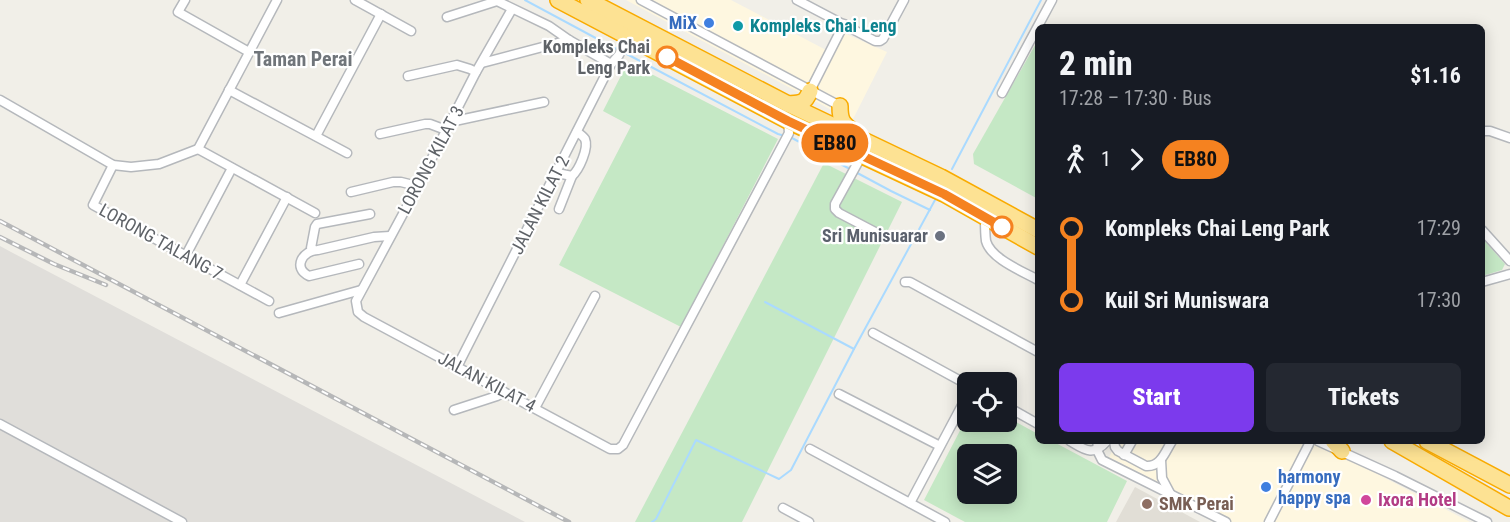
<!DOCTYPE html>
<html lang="en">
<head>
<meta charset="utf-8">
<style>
	:root { --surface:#171b24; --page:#242831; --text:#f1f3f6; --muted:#9ea1a6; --accent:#7c3aed }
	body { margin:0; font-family:"Roboto Condensed",sans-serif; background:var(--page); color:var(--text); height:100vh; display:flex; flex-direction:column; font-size:22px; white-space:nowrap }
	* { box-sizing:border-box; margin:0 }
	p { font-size:20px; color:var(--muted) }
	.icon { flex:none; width:33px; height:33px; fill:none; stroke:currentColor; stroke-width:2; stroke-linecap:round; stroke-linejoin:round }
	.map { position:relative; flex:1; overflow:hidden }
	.side { position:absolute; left:1035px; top:24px; width:450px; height:420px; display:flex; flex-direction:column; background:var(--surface); border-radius:9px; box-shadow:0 3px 15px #0003 }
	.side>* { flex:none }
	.badge { padding:0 12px; border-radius:20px; font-size:21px; line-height:39px }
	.controls { position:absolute; left:957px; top:372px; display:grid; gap:12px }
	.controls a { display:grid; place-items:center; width:60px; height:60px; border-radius:9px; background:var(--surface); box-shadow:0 3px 15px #0003; font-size:30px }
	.map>.badge { position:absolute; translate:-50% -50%; box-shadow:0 0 0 3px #fff }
	.legs { display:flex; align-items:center; gap:9px; height:66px; padding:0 24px; font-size:20px }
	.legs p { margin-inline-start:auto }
	.head { display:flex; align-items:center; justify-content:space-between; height:102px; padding:0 24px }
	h1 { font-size:33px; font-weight:800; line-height:45px }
	.action { display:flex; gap:12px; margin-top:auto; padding:12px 24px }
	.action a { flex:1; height:69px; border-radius:9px; background:var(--accent); color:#fff; font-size:24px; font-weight:800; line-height:69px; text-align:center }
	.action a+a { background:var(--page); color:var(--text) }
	ul { padding:0 24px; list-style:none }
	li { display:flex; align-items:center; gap:21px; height:72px; font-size:22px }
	li i { display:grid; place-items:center; width:9px; height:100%; margin:0 8px; background:currentColor }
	li i::after { content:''; width:15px; height:15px; margin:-8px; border:4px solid; border-radius:50%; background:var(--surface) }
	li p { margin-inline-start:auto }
	li:first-child i { background:linear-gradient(#0000 50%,currentColor 0) }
	li:last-child i { background:linear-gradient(currentColor 50%,#0000 0) }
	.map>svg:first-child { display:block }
	.commercial { fill:#fef7e0 }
	.industrial { fill:#e0deda }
	.education { fill:#e1ded6 }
	.green { fill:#c5e8c5; fill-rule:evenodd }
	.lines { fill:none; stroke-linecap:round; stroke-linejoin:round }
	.stream { stroke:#aadaff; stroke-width:2 }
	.minor-casing { stroke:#b5b8bc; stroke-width:11 }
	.motorway-casing { stroke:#f9ab00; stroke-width:18 }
	.minor { stroke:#fff; stroke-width:8 }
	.motorway { stroke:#fde293; stroke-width:15 }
	.rail-casing { stroke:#b6b7b8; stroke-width:4.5 }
	.rail { stroke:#fff; stroke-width:2; stroke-dasharray:7; stroke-linecap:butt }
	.line-1-casing { stroke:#fff; stroke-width:14 }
	.line-1 { stroke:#f58220; stroke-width:9 }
	.shop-dot { fill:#3f7fe0; stroke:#fff; stroke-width:2 }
	.culture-dot { fill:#0f9aa8; stroke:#fff; stroke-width:2 }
	.stop-1-dot { fill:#fff; stroke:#f58220; stroke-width:3 }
	.worship-dot { fill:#6b7280; stroke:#fff; stroke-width:2 }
	.hotel-dot { fill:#d1479c; stroke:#fff; stroke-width:2 }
	.education-dot { fill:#8d6e63; stroke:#fff; stroke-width:2 }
	.labels { text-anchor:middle; stroke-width:4.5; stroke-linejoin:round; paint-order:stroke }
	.shop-label { font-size:18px; font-weight:bold; fill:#366cbe; stroke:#fff; text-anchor:end }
	.culture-label { font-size:18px; font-weight:bold; fill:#0d838f; stroke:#fff; text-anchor:start }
	.stop-label { font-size:18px; font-weight:bold; fill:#5f6368; stroke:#fff; text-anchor:end }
	.street-label { font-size:18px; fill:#5f6368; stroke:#fff }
	.worship-label { font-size:18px; font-weight:bold; fill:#5b616d; stroke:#fff; text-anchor:end }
	.hotel-label { font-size:18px; font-weight:bold; fill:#b23c85; stroke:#fff; text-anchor:start }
	.education-label { font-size:18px; font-weight:bold; fill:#785e54; stroke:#fff; text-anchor:start }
	.neighbourhood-label { font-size:20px; font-weight:bold; fill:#70757a; stroke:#fff }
</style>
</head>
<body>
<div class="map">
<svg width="1510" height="522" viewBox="0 0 1510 522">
	<rect width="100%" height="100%" fill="#f1efe8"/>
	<g class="commercial">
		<path d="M 626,0 L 731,0 L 826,50 L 837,30 L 887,52 L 852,121 Z"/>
		<path d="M 1118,441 L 1323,441 L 1329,449 L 1470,522 L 1231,522 L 1229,519 L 1109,457 Z"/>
	</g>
	<path class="industrial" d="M 0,246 L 11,252 L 525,522 L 0,522 Z"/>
	<path class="education" d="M 1135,487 L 1200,522 L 1116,522 Z"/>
	<g class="green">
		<path d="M 1038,40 L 1038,199 L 974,164 L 973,154 Z"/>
		<path d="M 628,62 L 778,139 L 681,327 L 559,265 L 631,126 L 603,111 Z"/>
		<path d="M 824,163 L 902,202 L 742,522 L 635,522 Z"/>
		<path d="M 1482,238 L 1505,264 L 1502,270 L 1482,276 Z"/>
		<path d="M 967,417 L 968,422 L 1006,422 L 1007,417 L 1038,434 L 1038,441 L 1052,441 L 1127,481 L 1107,522 L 965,522 L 924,500 ZM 968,454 L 1006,454 L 1006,494 L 968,494 Z"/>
	</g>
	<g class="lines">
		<g class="stream">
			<path d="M 525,0 L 618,50"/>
			<path d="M 623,52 L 778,134 L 792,138 L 891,191 L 930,210"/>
			<path d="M 952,169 L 1041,0"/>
			<path d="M 765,302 L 854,349"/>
			<path d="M 652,522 L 656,519 L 696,440 L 779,479 L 791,470 L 854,349 L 935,200"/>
		</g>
		<defs>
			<g id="minor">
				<path d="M 185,0 L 178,12 L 249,52"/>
				<path d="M 355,0 L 411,31"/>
				<path d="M 495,0 L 549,26 L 569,40 L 611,64"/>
				<path d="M 641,0 L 840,106"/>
				<path d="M 797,0 L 875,41 L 880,41 L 883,39 L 904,0"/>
				<path d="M 512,9 L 476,72 L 411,199 L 356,301 L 358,312 L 364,317 L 610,449 L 618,449 L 623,445 L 789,133 L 788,121"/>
				<path d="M 447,17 L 497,1"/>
				<path d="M 482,63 L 569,40"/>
				<path d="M 408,76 L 457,65 L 470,69 L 476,72"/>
				<path d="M 229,90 L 347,153"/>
				<path d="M 810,91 L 844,24"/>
				<path d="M 1002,93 L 1052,0"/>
				<path d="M 0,100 L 113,165 L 131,167 L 159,164 L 198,149 L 277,0"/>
				<path d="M 450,122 L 544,102"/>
				<path d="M 1482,131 L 1490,131 L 1510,138"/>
				<path d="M 380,134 L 425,124 L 430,124 L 446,130"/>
				<path d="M 316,136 L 381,14"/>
				<path d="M 198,149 L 315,213"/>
				<path d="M 862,155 L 835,204 L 835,209 L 839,213 L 879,234"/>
				<path d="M 113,165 L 93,205 L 269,301"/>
				<path d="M 557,173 L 572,176 C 579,170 589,148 585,139 C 583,136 580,134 577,132"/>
				<path d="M 351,192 L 393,182 L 401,182 L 417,186"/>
				<path d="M 559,209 L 572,176"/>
				<path d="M 985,217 C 985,225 985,234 986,241 C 991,259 1022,271 1038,280"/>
				<path d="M 1482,230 L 1510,261"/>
				<path d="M 314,250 L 311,248 L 315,227 L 317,224 L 370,214"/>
				<path d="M 186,255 L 232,168"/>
				<path d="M 359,264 L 309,276 C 292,268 303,250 318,250 L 374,237 L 390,236"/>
				<path d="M 905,282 L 910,282 L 1038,352"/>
				<path d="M 1482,282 L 1510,274"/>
				<path d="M 240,285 L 287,197"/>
				<path d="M 279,313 L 361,290"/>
				<path d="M 873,333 L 968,385"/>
				<path d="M 457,367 L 611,64 L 619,55 L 624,43 L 634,40"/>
				<path d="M 839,394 L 940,446"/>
				<path d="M 1006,406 L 1038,424"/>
				<path d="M 535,408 L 595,296"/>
				<path d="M 454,410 L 497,396 L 504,392"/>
				<path d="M 0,424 L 182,522"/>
				<path d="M 1070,441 C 1085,450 1093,457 1107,441"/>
				<path d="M 1098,441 L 1097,450 L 1102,460 L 1226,522"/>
				<path d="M 1114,441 L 1115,447 L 1118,451 L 1146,466 C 1161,467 1165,452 1172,441"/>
				<path d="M 1318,441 L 1395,476 L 1487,522"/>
				<path d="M 810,449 L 945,522"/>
				<path d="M 1124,455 L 1132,441"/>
				<path d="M 1161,460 L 1162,478 L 1171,495"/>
				<path d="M 910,503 L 968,394"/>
				<path d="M 783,508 L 809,522"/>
				<path d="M 1269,522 L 1309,444 L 1309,441"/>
			</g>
			<g id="motorway">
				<path d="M 558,0 L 788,121 L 944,194 L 1038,247"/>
				<path d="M 588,0 L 788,104 L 941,177 L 1038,230"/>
				<path d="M 788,104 C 801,103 805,104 810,91"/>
				<path d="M 840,106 C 840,120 842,123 853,131"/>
				<path d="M 1333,441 L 1342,451"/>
				<path d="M 1392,441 L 1509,508"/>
				<path d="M 1427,441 L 1510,485"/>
			</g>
		</defs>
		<use href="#minor" class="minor-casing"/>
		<use href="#motorway" class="motorway-casing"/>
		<use href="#minor" class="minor"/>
		<use href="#motorway" class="motorway"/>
		<defs>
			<g id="rail">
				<path d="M 0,221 L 569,522"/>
				<path d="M 0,237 L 54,264 L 106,285"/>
			</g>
		</defs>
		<use href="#rail" class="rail-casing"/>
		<use href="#rail" class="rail"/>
	</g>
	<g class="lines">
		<defs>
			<path id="line-1" d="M 667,57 L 788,121 L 944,194 L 1002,227"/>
		</defs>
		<use href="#line-1" class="line-1-casing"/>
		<use href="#line-1" class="line-1"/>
	</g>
	<g class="shop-dot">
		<circle cx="709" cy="23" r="6"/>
		<circle cx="1266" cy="487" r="6"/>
	</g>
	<circle class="culture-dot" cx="738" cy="26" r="6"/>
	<g class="stop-1-dot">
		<circle cx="667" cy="57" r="10"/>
		<circle cx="1002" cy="227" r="10"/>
	</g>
	<circle class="worship-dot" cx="940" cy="236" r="6"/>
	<circle class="hotel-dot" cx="1366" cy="500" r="6"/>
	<circle class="education-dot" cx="1147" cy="504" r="6"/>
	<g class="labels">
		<g class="shop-label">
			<text x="697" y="29">MiX</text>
			<text x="1278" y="483" text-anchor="start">harmony<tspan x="1278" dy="21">happy spa</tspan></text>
		</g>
		<g class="culture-label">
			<text x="750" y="32">Kompleks Chai Leng</text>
		</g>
		<g class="stop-label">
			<text x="650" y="53">Kompleks Chai<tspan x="650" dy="21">Leng Park</tspan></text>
		</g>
		<g class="street-label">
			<text transform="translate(431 160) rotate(-62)" y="6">LORONG KILAT 3</text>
			<text transform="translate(540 205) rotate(-63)" y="6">JALAN KILAT 2</text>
			<text transform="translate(161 242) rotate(29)" y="6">LORONG TALANG 7</text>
			<text transform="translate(487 382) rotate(28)" y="6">JALAN KILAT 4</text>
		</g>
		<g class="worship-label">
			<text x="928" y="242">Sri Munisuarar</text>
		</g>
		<g class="hotel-label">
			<text x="1378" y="506">Ixora Hotel</text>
		</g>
		<g class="education-label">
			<text x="1159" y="510">SMK Perai</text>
		</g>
		<g class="neighbourhood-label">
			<text x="303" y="66">Taman Perai</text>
		</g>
	</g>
</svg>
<div class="controls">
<a><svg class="icon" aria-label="locate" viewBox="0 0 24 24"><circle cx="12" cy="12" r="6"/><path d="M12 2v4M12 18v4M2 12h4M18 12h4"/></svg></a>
<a><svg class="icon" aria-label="layers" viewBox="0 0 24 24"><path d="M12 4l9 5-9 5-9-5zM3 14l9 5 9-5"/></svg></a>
</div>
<b class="badge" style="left:835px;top:143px;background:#f58220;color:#111">EB80</b>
<section class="side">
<div class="head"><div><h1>2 min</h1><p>17:28 – 17:30 · Bus</p></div><b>$1.16</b></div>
<div class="legs"><svg class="icon" aria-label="walk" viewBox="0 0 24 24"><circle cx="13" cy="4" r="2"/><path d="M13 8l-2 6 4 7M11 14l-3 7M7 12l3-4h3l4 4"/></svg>1<svg class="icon" aria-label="forward" viewBox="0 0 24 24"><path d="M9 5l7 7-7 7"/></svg><b class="badge" style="background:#f58220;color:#111">EB80</b></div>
<ul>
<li><i style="color:#f58220"></i><b>Kompleks Chai Leng Park</b><p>17:29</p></li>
<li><i style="color:#f58220"></i><b>Kuil Sri Muniswara</b><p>17:30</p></li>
</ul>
<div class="action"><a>Start</a><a>Tickets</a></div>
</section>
</div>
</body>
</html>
